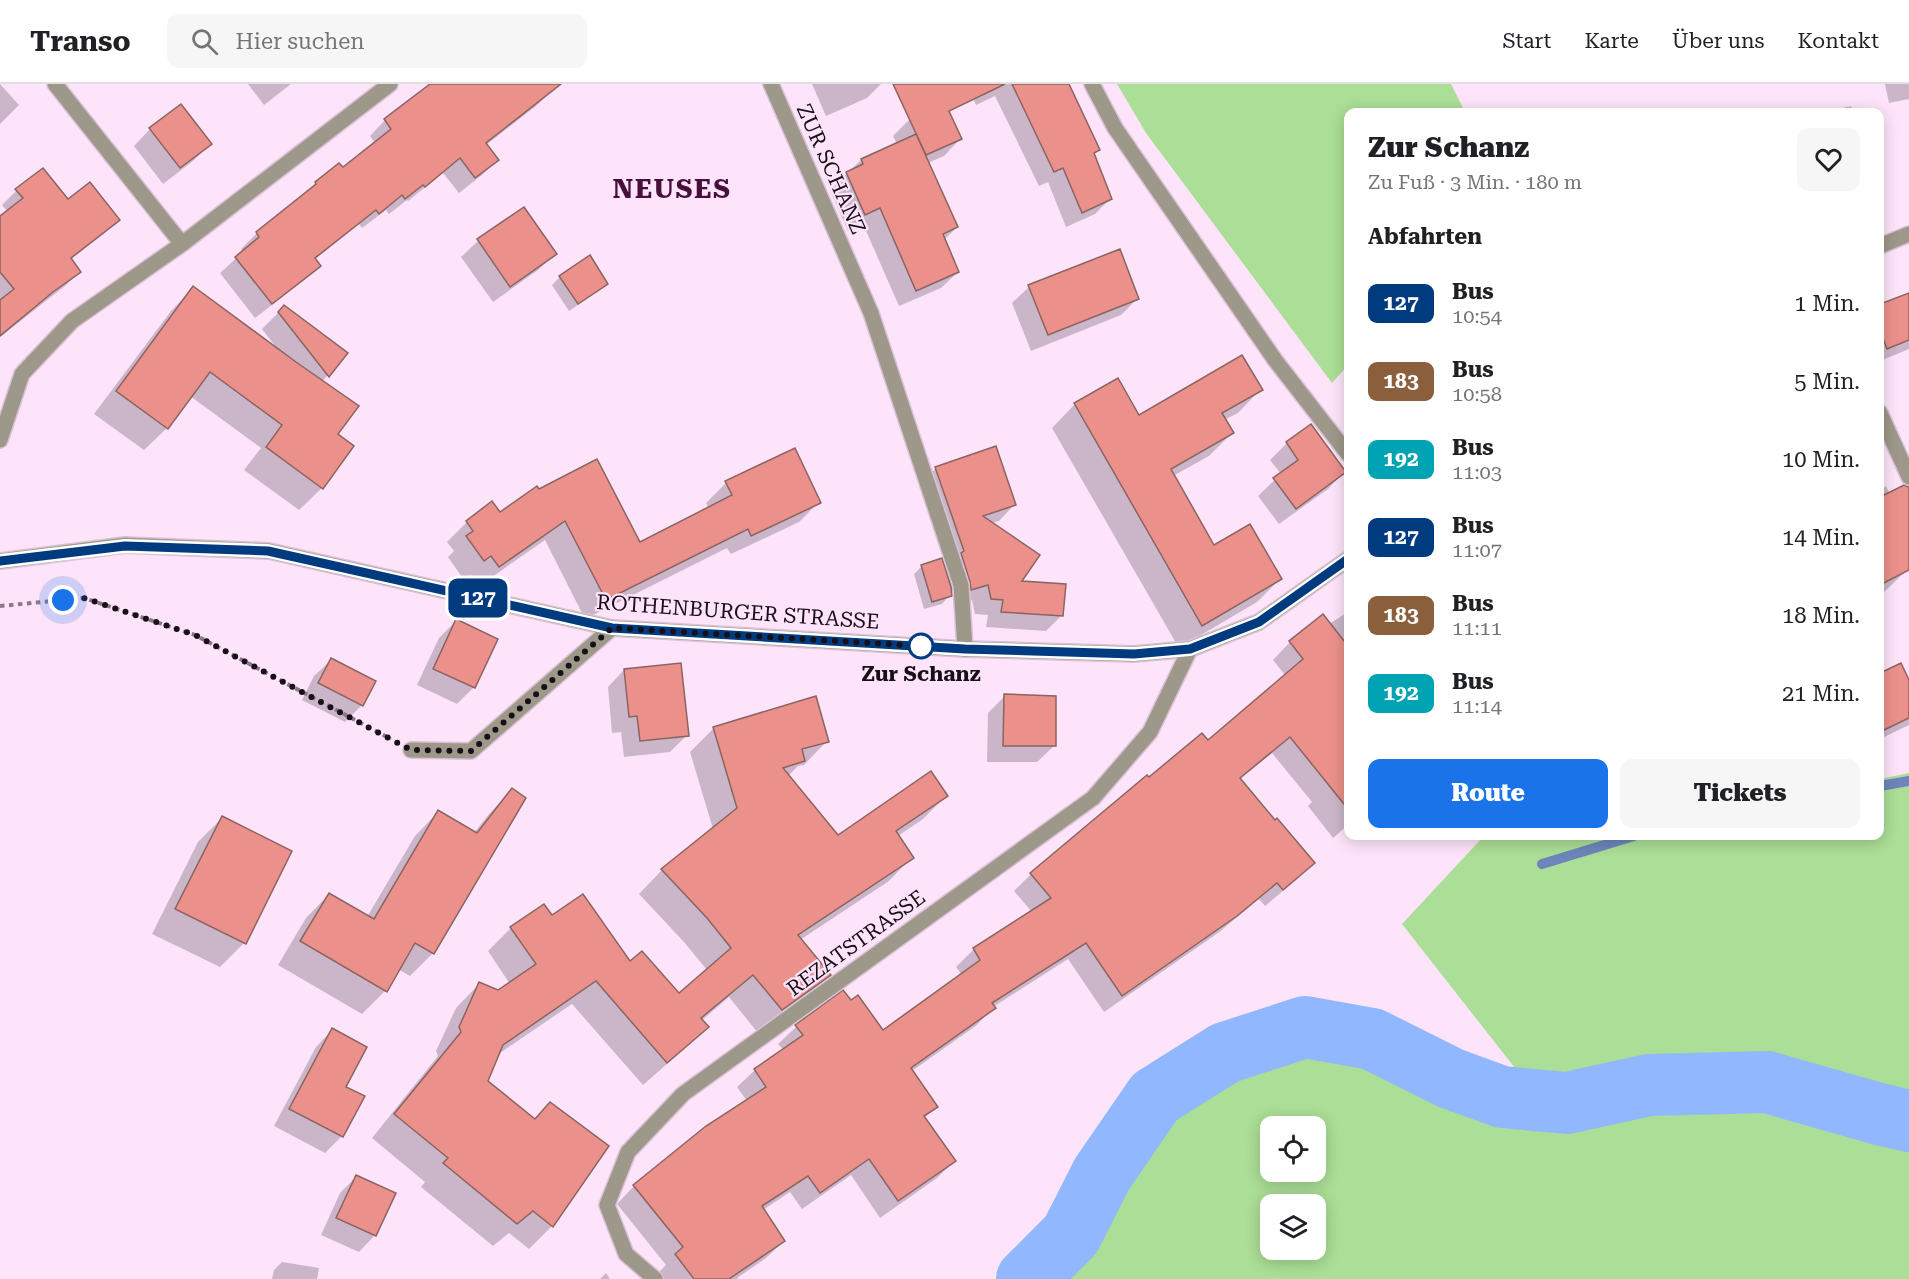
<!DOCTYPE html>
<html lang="de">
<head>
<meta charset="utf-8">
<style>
	:root { --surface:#fff; --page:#f6f6f6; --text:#202124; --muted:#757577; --line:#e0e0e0; --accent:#1a73e8 }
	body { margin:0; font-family:"Roboto Serif",serif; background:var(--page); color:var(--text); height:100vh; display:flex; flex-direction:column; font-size:22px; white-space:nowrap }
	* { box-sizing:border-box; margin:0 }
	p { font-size:20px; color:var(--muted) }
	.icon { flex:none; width:33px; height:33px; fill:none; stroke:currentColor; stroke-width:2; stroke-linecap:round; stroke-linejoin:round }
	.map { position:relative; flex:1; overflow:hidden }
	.details { position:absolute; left:1344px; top:24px; width:540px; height:732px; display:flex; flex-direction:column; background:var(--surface); border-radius:12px; box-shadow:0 3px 15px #0003 }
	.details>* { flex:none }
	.badge { padding:0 12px; border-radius:9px; font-size:21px; line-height:39px }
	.tools { position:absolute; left:1260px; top:1032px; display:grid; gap:12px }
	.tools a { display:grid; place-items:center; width:66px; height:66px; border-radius:12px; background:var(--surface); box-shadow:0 3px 15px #0003; font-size:30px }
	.you { position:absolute; width:30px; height:30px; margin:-15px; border:4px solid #fff; border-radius:50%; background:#1a73e8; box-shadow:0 0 0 9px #1a73e833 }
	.map>.badge { position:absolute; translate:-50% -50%; box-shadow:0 0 0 3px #fff }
	h2 { padding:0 24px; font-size:22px; line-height:54px }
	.round { display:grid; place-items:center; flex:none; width:63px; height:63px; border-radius:12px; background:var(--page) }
	.headline { display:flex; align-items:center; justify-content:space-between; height:102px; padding:0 24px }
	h1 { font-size:28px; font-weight:800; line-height:45px }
	.cta { display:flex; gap:12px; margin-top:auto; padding:12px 24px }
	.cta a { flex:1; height:69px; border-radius:12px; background:var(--accent); color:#fff; font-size:24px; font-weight:800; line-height:69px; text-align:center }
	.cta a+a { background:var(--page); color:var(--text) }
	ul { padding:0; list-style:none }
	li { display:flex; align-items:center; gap:18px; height:78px; padding:0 24px }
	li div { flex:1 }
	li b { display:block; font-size:22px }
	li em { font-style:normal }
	li .badge { min-width:66px; font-weight:700; text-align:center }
	header { display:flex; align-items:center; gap:36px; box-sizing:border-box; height:84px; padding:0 30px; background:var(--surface); border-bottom:2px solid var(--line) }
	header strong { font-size:28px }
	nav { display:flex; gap:33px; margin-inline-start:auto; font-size:21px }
	.search { width:420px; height:54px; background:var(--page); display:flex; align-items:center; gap:15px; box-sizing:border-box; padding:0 21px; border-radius:12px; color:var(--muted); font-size:22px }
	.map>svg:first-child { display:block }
	.green { fill:#abde96; fill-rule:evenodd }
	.shadow { fill:#0003 }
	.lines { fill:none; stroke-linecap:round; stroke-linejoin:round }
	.stream { stroke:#6d85ba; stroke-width:10 }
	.river { stroke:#91b7ff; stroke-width:62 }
	.building { fill:#eb908b; stroke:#8a6461; stroke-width:1.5 }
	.minor-casing { stroke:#d9c2d6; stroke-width:18 }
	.path { stroke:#8b7989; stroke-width:4; stroke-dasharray:4.5 4.5; stroke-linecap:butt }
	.minor { stroke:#9d9889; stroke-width:15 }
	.line-casing { stroke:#fff; stroke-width:14 }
	.line { stroke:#003b80; stroke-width:9 }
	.walk { stroke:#190f18; stroke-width:6; stroke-dasharray:0 10.8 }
	.stop-dot { fill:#fff; stroke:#003b80; stroke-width:3 }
	.labels { text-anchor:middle; stroke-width:4.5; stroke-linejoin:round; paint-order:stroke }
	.street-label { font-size:21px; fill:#190f18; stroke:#fde4fa }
	.stop-label { font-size:21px; font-weight:bold; fill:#190f18; stroke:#fde4fa }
	.district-label { font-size:27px; font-weight:bold; letter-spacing:1.5px; fill:#460f3c; stroke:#fde4fa }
</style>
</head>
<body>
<header>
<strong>Transo</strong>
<div class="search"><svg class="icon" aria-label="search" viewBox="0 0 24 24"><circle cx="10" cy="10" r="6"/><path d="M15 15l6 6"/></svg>Hier suchen</div>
<nav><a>Start</a><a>Karte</a><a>Über uns</a><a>Kontakt</a></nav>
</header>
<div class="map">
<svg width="1909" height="1195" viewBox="0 0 1909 1195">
	<rect width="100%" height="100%" fill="#fde4fa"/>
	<g class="green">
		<path d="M 1117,0 L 1451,0 L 1465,28 L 1348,28 L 1348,281 L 1332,299 L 1146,49 Z"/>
		<path d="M 1909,689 L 1909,1195 L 1059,1195 L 1094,1148 L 1152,1046 L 1239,983 L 1327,961 L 1381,975 L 1466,1026 L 1551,1030 L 1402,840 L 1484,752 L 1880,752 L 1880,695 ZM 1270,1042 L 1316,1042 L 1316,1088 L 1270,1088 ZM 1270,1120 L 1316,1120 L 1316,1166 L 1270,1166 Z"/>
	</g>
	<g class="shadow">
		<path d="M 0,0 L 19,21 L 0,40 Z"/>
		<path d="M 248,0 L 291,0 L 264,21 Z"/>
		<path d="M 432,0 L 547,0 L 552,6 L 536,22 L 486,61 L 497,76 L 482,91 L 459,109 L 443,89 L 408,117 L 407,116 L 389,130 L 386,126 L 362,144 L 359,140 L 314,176 L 319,182 L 303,197 L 255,234 L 220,189 L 243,168 L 241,165 L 257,149 L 302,113 L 316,99 L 342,85 L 375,59 L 370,52 L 385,36 Z"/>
		<path d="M 812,0 L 881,0 L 867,14 L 826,32 Z"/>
		<path d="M 966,0 L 1067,0 L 1098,66 L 1093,71 L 1110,115 L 1095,130 L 1066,143 L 1048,98 L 1039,102 L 995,12 L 976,21 Z"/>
		<path d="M 1885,0 L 1909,0 L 1909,15 L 1889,19 Z"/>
		<path d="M 1851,22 L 1853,28 L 1826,28 Z"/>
		<path d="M 910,35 L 960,55 L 944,72 L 928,79 L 957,143 L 944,156 L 958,188 L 941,204 L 899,222 L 863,140 L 848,147 L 830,106 L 861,76 L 897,60 L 893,52 Z"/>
		<path d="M 150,45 L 210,60 L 193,77 L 163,100 L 134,62 Z"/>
		<path d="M 16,107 L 68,117 L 118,136 L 103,150 L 70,176 L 79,188 L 65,202 L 0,253 L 0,134 L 8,128 L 2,121 Z"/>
		<path d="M 523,125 L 555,170 L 538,186 L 493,218 L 461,173 L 478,157 Z"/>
		<path d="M 560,193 L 606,199 L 598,207 L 569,227 L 552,201 Z"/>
		<path d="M 1029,203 L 1137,215 L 1121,231 L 1031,267 L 1012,219 Z"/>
		<path d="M 193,204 L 278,266 L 262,245 L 284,223 L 345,269 L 322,298 L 336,350 L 322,404 L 299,426 L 244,386 L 261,364 L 190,312 L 167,344 L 144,366 L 94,330 L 171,227 Z"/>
		<path d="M 1909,210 L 1909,265 L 1880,277 L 1880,222 Z"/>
		<path d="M 1261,305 L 1238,329 L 1224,336 L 1232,349 L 1209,372 L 1173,392 L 1213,463 L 1280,495 L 1257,518 L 1179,564 L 1052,344 L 1075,320 L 1138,333 Z"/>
		<path d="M 1311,342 L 1344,388 L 1328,405 L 1279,440 L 1258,412 L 1281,390 L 1270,376 L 1287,359 Z"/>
		<path d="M 936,384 L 1014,421 L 999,437 L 991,439 L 1019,498 L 1062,531 L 1046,547 L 986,543 L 988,531 L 975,530 L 972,516 L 956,521 L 951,502 L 950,511 L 942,520 L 924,525 L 914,490 L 922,482 L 944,487 L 949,483 L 921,400 Z"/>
		<path d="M 726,399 L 819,418 L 799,438 L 731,470 L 727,464 L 585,535 L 545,456 L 479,502 L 471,491 L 464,496 L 448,473 L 454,467 L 447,458 L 467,438 L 500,431 L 537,404 L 639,460 L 709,425 L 706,419 Z"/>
		<path d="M 1886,402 L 1890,410 L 1909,418 L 1909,484 L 1880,512 L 1880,406 Z"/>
		<path d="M 1348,528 L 1348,741 L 1333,754 L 1308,722 L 1312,718 L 1272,669 L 1239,696 L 1313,779 L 1296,796 L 1265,822 L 1259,815 L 1218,849 L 1104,928 L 1068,875 L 993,923 L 977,941 L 912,987 L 936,1022 L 924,1034 L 954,1077 L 937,1094 L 880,1134 L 851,1091 L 802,1125 L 790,1108 L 763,1126 L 784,1157 L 766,1174 L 737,1194 L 738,1195 L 663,1195 L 658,1189 L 666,1181 L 617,1120 L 634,1102 L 747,1017 L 737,1003 L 755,986 L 784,966 L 778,960 L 796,943 L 843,908 L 882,948 L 962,891 L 956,883 L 974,865 L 1032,828 L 1014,807 L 1031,790 L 1148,696 L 1207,658 L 1285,591 L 1273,576 L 1290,558 L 1322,532 L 1329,540 Z"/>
		<path d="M 456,537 L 496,555 L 473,604 L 457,620 L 417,601 L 439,554 Z"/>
		<path d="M 331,576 L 362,621 L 345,638 L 302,616 L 314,592 Z"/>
		<path d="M 1900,581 L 1907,595 L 1909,594 L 1909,641 L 1880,655 L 1880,591 Z"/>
		<path d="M 624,586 L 687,651 L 670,668 L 624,673 L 621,648 L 612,649 L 608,603 Z"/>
		<path d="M 1005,612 L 1054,662 L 1037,678 L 987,678 L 988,629 Z"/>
		<path d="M 815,614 L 827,657 L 804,681 L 798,682 L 788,692 L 837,753 L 946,712 L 923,735 L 898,752 L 912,773 L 889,797 L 800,856 L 829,891 L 806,914 L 758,949 L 729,913 L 701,937 L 707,943 L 683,966 L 643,1001 L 572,920 L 497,971 L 486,998 L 552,1142 L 529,1165 L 509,1149 L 493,1162 L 421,1103 L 425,1098 L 372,1054 L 438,972 L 436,967 L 456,924 L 479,900 L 499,908 L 510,900 L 488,867 L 511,844 L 551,833 L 679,911 L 707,886 L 684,858 L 639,810 L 662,786 L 713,745 L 690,668 L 713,645 Z"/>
		<path d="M 512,706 L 433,869 L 410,892 L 398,885 L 385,907 L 362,930 L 278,881 L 306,834 L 329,810 L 367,833 L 415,752 L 438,728 L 474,749 L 489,730 Z"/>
		<path d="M 222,734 L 244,859 L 220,883 L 152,850 L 198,758 Z"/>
		<path d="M 332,946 L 342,1052 L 325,1069 L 274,1042 L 316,963 Z"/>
		<path d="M 356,1093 L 375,1151 L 359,1168 L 321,1151 L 340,1109 Z"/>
		<path d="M 282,1178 L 319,1184 L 317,1195 L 272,1195 L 274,1186 Z"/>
		<path d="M 606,1189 L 610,1195 L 600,1195 Z"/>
	</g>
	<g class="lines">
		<g class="stream">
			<path d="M 1880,702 L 1909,697"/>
			<path d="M 1542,780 L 1634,752"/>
		</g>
		<path class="river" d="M 1027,1195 L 1071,1151 L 1102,1090 L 1155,1013 L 1225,969 L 1305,943 L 1372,955 L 1450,994 L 1502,1013 L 1567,1019 L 1649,1001 L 1767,998 L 1879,1030 L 1909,1037"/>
	</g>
	<g class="building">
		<path d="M 430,0 L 561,0 L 486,59 L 499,76 L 475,94 L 460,74 L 425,103 L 423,101 L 405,115 L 402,111 L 379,130 L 376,126 L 315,174 L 321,182 L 272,220 L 235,173 L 259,153 L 256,148 L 316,100 L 315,98 L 339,79 L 343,83 L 391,45 L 384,35 Z"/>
		<path d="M 893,0 L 1005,0 L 949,27 L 962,55 L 926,71 Z"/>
		<path d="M 1012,0 L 1069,0 L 1100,66 L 1094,69 L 1112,115 L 1082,129 L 1063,84 L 1054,88 Z"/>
		<path d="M 181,20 L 212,60 L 180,84 L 149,44 Z"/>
		<path d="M 916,50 L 958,143 L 943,150 L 959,188 L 916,207 L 880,124 L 865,131 L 846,88 L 863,80 L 861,75 Z"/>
		<path d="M 43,84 L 68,115 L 90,98 L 120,136 L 71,174 L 81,188 L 53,208 L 0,252 L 0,216 L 14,205 L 0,188 L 0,132 L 23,114 L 15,105 Z"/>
		<path d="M 524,123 L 557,170 L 510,203 L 477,155 Z"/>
		<path d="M 1120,165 L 1139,215 L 1048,251 L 1028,201 Z"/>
		<path d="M 590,171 L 608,200 L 578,220 L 559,192 Z"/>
		<path d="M 193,202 L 296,278 L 359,322 L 338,350 L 354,362 L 323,405 L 266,363 L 282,341 L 210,288 L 168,345 L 116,307 Z"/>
		<path d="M 1909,209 L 1909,256 L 1887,265 L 1880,246 L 1880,220 Z"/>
		<path d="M 284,221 L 348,269 L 329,293 L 278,228 Z"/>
		<path d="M 1242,271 L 1263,306 L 1222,329 L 1234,349 L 1171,385 L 1214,461 L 1250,440 L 1282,495 L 1202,542 L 1074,319 L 1118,294 L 1139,331 Z"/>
		<path d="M 1311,340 L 1346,388 L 1296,425 L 1273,394 L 1298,376 L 1286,358 Z"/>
		<path d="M 996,362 L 1016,421 L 983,432 L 1040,471 L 1022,497 L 1066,500 L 1063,532 L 1001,528 L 1003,516 L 991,515 L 988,501 L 971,506 L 970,498 L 961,469 L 964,467 L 935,383 Z"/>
		<path d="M 795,364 L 821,419 L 751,452 L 748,445 L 606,516 L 565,437 L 499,483 L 491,472 L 484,477 L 466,452 L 473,447 L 466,437 L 492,417 L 500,428 L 537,402 L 539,405 L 597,375 L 640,458 L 732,411 L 725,397 Z"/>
		<path d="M 1904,401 L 1909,403 L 1909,486 L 1880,501 L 1880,413 Z"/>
		<path d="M 942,474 L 951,503 L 952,512 L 932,518 L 921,481 Z"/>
		<path d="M 1323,530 L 1348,562 L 1348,725 L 1290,653 L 1240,694 L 1275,736 L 1277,734 L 1315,779 L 1283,806 L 1277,799 L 1237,832 L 1122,912 L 1086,859 L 992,919 L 996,924 L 911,984 L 938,1023 L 924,1032 L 956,1077 L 898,1117 L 869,1075 L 820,1109 L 808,1092 L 762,1122 L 785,1157 L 729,1195 L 694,1195 L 675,1170 L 683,1163 L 633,1101 L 706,1042 L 766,1003 L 754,985 L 803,951 L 795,941 L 843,906 L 851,916 L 858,911 L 883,946 L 980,876 L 973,864 L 1051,814 L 1030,789 L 1147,691 L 1149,693 L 1202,649 L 1208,656 L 1303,575 L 1289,557 Z"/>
		<path d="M 456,535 L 498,555 L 475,604 L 433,585 Z"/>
		<path d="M 331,574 L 376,597 L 363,622 L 318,599 Z"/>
		<path d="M 681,579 L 689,652 L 640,657 L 637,632 L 629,633 L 624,585 Z"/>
		<path d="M 1901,579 L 1909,596 L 1909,634 L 1880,648 L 1880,589 Z"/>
		<path d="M 1004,610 L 1056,612 L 1056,662 L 1003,662 Z"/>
		<path d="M 816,612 L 829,658 L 802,665 L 805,677 L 783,684 L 838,751 L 931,687 L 948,712 L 896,747 L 914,774 L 798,851 L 831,891 L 782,926 L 753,891 L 701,934 L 709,943 L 667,979 L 596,897 L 503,961 L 488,997 L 535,1035 L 550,1018 L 609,1062 L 553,1143 L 533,1127 L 517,1140 L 443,1079 L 448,1074 L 394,1030 L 461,948 L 459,943 L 479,898 L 498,906 L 536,880 L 510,843 L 544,820 L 552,831 L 583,810 L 630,877 L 642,867 L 679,909 L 731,864 L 707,834 L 661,785 L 737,724 L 713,643 Z"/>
		<path d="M 512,704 L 526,714 L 434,870 L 415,859 L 387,908 L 300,857 L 329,809 L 374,835 L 438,726 L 477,749 Z"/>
		<path d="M 222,732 L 292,767 L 246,860 L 175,825 Z"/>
		<path d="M 332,944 L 367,963 L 346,1003 L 365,1012 L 343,1053 L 289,1025 Z"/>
		<path d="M 356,1091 L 396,1109 L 376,1152 L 336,1134 Z"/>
	</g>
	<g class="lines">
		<defs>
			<g id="minor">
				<path d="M 55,0 L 182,160"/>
				<path d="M 771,0 L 871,229 L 961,501 L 965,565"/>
				<path d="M 1092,0 L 1115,44 L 1275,276 L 1348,370"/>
				<path d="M 1880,162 L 1909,150"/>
				<path d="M 1880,329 L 1909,393"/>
				<path d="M 0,356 L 22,290 L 72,237 L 182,160 L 390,0"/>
				<path d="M 0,477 L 125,461 L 269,467 L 612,544 L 965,565 L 1134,570 L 1190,565 L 1259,538 L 1348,475"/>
				<path d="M 411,666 L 471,667 L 612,544"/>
				<path d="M 655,1195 L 626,1170 L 607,1121 L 628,1068 L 683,1010 L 1093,714 L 1150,648 L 1190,565"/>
			</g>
		</defs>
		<use href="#minor" class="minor-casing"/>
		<path class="path" d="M 0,522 L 84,514 L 195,551 L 391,655"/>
		<use href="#minor" class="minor"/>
	</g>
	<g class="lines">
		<defs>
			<path id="line" d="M 0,477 L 125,462 L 268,467 L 612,544 L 965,565 L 1134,570 L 1190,565 L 1259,538 L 1348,475"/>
		</defs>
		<use href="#line" class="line-casing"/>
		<use href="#line" class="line"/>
		<path class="walk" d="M 63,516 L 84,514 L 195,551 L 411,666 L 471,667 L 612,544 L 921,562"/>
	</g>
	<circle class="stop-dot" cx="921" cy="562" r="12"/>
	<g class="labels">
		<g class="street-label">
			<text transform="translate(831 85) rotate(66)" y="7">ZUR SCHANZ</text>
			<text transform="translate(738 528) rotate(4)" y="7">ROTHENBURGER STRASSE</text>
			<text transform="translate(856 859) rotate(-36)" y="7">REZATSTRASSE</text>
		</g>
		<g class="stop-label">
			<text x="921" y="597">Zur Schanz</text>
		</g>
		<g class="district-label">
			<text x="672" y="114">NEUSES</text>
		</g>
	</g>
</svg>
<div class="tools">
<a><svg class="icon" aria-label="locate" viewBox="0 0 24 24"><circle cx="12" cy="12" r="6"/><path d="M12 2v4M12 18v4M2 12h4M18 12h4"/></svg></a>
<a><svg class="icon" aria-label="layers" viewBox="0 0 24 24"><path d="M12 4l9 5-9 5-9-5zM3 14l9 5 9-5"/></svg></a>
</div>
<div class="you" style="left:63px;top:516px"></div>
<b class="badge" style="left:478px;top:514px;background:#003b80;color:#fff">127</b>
<section class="details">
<div class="headline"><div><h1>Zur Schanz</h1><p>Zu Fuß · 3 Min. · 180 m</p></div><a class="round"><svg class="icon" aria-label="heart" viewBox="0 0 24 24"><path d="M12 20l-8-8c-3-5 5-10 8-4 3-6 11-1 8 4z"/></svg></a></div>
<h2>Abfahrten</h2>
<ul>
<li><span class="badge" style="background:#003b80;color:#fff">127</span><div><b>Bus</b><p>10:54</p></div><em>1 Min.</em></li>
<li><span class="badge" style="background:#8b5e3c;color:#fff">183</span><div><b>Bus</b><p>10:58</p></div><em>5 Min.</em></li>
<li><span class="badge" style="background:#00a3b4;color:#fff">192</span><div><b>Bus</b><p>11:03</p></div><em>10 Min.</em></li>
<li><span class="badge" style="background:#003b80;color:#fff">127</span><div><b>Bus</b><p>11:07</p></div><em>14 Min.</em></li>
<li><span class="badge" style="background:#8b5e3c;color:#fff">183</span><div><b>Bus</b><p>11:11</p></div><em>18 Min.</em></li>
<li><span class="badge" style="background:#00a3b4;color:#fff">192</span><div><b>Bus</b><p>11:14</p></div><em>21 Min.</em></li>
</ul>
<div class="cta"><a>Route</a><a>Tickets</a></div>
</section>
</div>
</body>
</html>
